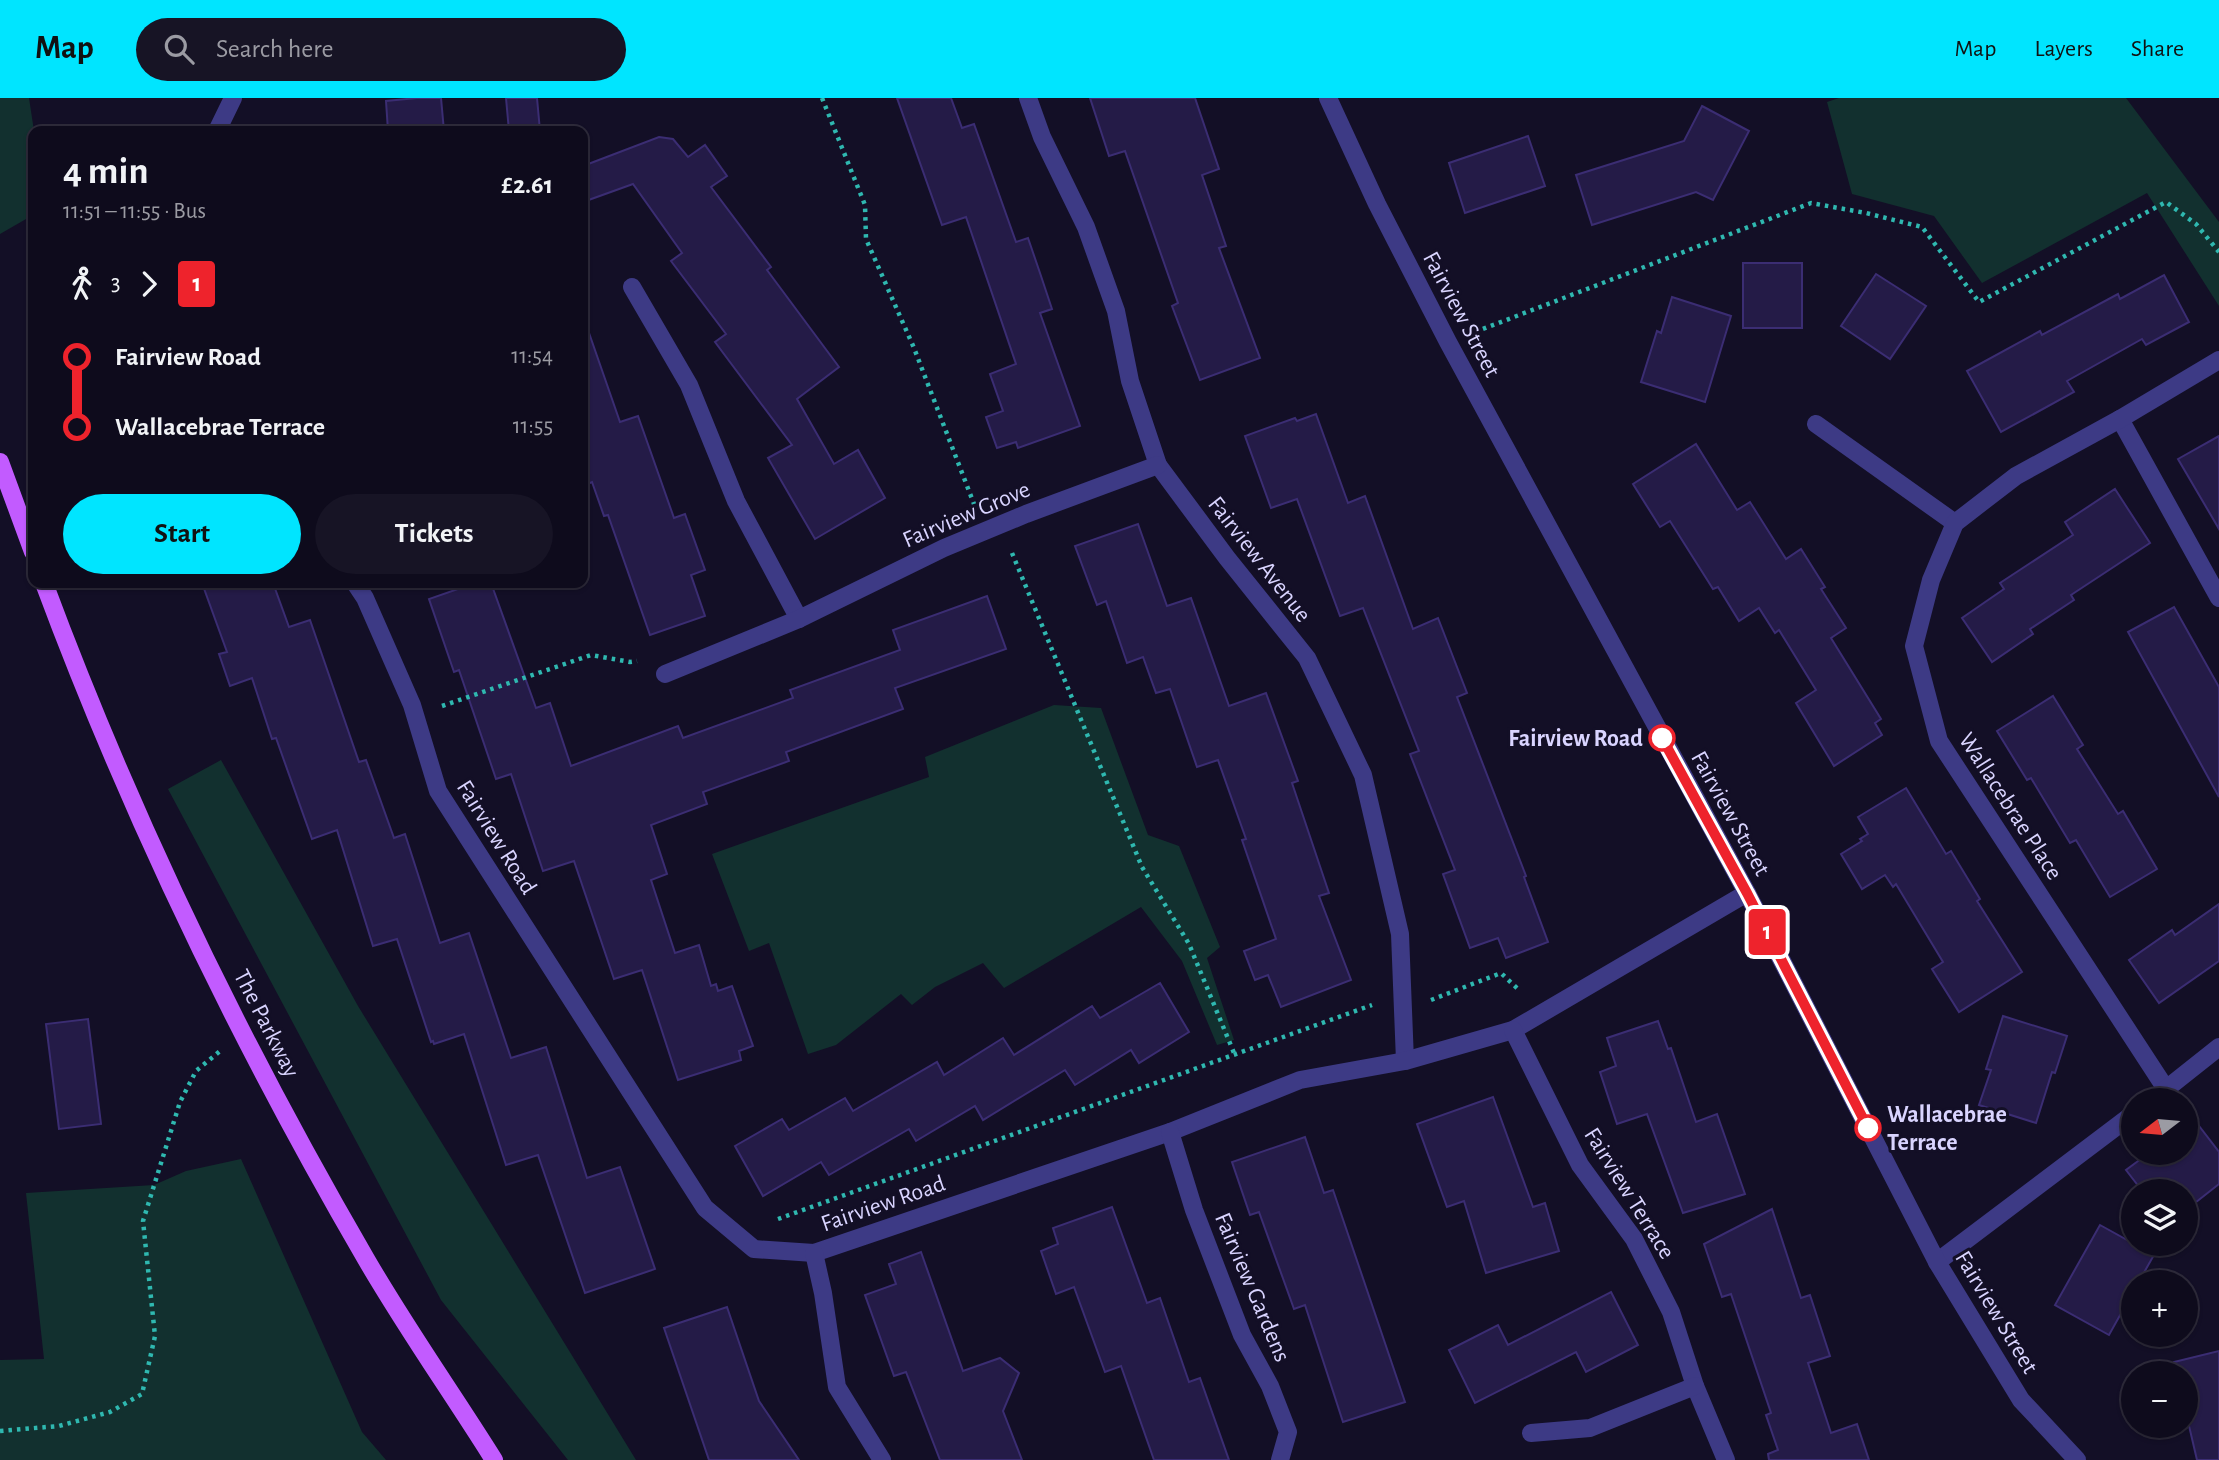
<!DOCTYPE html>
<html lang="en">
<head>
<meta charset="utf-8">
<style>
	:root { --surface:#0e0b1c; --page:#171425; --text:#f1f3f6; --muted:#9b9ba3; --line:#2e2b3b; --accent:#00e5ff }
	body { margin:0; font-family:"Alegreya Sans",sans-serif; background:var(--page); color:var(--text); height:100vh; display:flex; flex-direction:column; font-size:26px; white-space:nowrap }
	* { box-sizing:border-box; margin:0 }
	p { font-size:23px; color:var(--muted) }
	.icon { flex:none; width:38px; height:38px; fill:none; stroke:currentColor; stroke-width:2; stroke-linecap:round; stroke-linejoin:round }
	.map { position:relative; flex:1; overflow:hidden }
	.drawer { position:absolute; left:28px; top:28px; width:560px; height:462px; display:flex; flex-direction:column; background:var(--surface); border-radius:14px; box-shadow:0 2px 5px #0004,0 0 0 2px var(--line) }
	.drawer>* { flex:none }
	.badge { padding:0 14px; border-radius:5px; font-size:24px; line-height:46px }
	.needle { width:46px; rotate:254deg }
	.buttons { position:absolute; left:2121px; top:990px; display:grid; gap:14px }
	.buttons a { display:grid; place-items:center; width:77px; height:77px; border-radius:50%; background:var(--surface); box-shadow:0 2px 5px #0004,0 0 0 2px var(--line); font-size:35px }
	.map>.badge { position:absolute; translate:-50% -50%; box-shadow:0 0 0 4px #fff }
	.legs { display:flex; align-items:center; gap:10px; height:77px; padding:0 35px; font-size:23px }
	.legs p { margin-inline-start:auto }
	.overview { display:flex; align-items:center; justify-content:space-between; height:119px; padding:0 35px }
	h1 { font-size:38px; font-weight:700; line-height:52px }
	.primary-button { display:flex; gap:14px; margin-top:auto; padding:14px 35px }
	.primary-button a { flex:1; height:80px; border-radius:42px; background:var(--accent); color:#111; font-size:28px; font-weight:700; line-height:80px; text-align:center }
	.primary-button a+a { background:var(--page); color:var(--text) }
	ul { padding:0 35px; list-style:none }
	li { display:flex; align-items:center; gap:24px; height:70px; font-size:26px }
	li i { display:grid; place-items:center; width:10px; height:100%; margin:0 9px; background:currentColor }
	li i::after { content:''; width:18px; height:18px; margin:-9px; border:5px solid; border-radius:50%; background:var(--surface) }
	li p { margin-inline-start:auto }
	li:first-child i { background:linear-gradient(#0000 50%,currentColor 0) }
	li:last-child i { background:linear-gradient(currentColor 50%,#0000 0) }
	header { display:flex; align-items:center; gap:42px; box-sizing:border-box; height:98px; padding:0 35px; background:var(--accent); color:#111 }
	header strong { font-size:33px }
	nav { display:flex; gap:38px; margin-inline-start:auto; font-size:24px }
	.search { width:490px; height:63px; background:var(--page); display:flex; align-items:center; gap:18px; box-sizing:border-box; padding:0 24px; border-radius:38px; color:var(--muted); font-size:26px }
	.map>svg:first-child { display:block }
	.green { fill:#12302f }
	.building { fill:#241b47; stroke:#3b2d73; stroke-width:2 }
	.lines { fill:none; stroke-linecap:round; stroke-linejoin:round }
	.path { stroke:#2fb8b0; stroke-width:4.5; stroke-dasharray:3.5 5; stroke-linecap:butt }
	.minor { stroke:#3d3a85; stroke-width:18 }
	.tertiary { stroke:#3d3a85; stroke-width:18 }
	.primary { stroke:#c25bff; stroke-width:18 }
	.line-1-casing { stroke:#fff; stroke-width:16 }
	.line-1 { stroke:#ee232c; stroke-width:10 }
	.stop-1-dot { fill:#fff; stroke:#ee232c; stroke-width:3.5 }
	.labels { text-anchor:middle; stroke-width:6; stroke-linejoin:round; paint-order:stroke }
	.street-label { font-size:24px; fill:#d9d4ff; stroke:#130f26 }
	.stop-label { font-size:24px; font-weight:bold; fill:#d9d4ff; stroke:#130f26; text-anchor:end }
</style>
</head>
<body>
<header>
<strong>Map</strong>
<div class="search"><svg class="icon" aria-label="search" viewBox="0 0 24 24"><circle cx="10" cy="10" r="6"/><path d="M15 15l6 6"/></svg>Search here</div>
<nav><a>Map</a><a>Layers</a><a>Share</a></nav>
</header>
<div class="map">
<svg width="2219" height="1362" viewBox="0 0 2219 1362">
	<rect width="100%" height="100%" fill="#130f26"/>
	<g class="green">
		<path d="M 0,0 L 29,0 L 34,33 L 33,117 L 0,136 Z"/>
		<path d="M 1839,0 L 2126,0 L 2219,124 L 2219,208 L 2147,95 L 1982,185 L 1934,118 L 1852,96 L 1827,4 Z"/>
		<path d="M 1054,607 L 1101,610 L 1148,737 L 1179,748 L 1220,849 L 1207,860 L 1234,942 L 1217,947 L 1182,863 L 1141,809 L 1004,890 L 983,865 L 935,889 L 912,907 L 901,896 L 836,947 L 808,956 L 769,845 L 749,853 L 712,756 L 929,679 L 925,659 Z"/>
		<path d="M 221,662 L 358,908 L 636,1362 L 568,1362 L 441,1202 L 168,691 Z"/>
		<path d="M 241,1061 L 362,1334 L 386,1362 L 0,1362 L 0,1262 L 44,1261 L 26,1095 L 154,1087 L 186,1073 Z"/>
	</g>
	<g class="building">
		<path d="M 417,0 L 441,0 L 444,33 L 388,33 L 386,3 Z"/>
		<path d="M 506,0 L 537,0 L 540,33 L 509,33 Z"/>
		<path d="M 897,0 L 951,0 L 962,30 L 974,26 L 1016,144 L 1028,140 L 1040,175 L 1052,211 L 1040,215 L 1080,328 L 1018,350 L 1016,344 L 997,350 L 986,319 L 1003,313 L 990,276 L 1016,266 L 966,119 L 942,127 Z"/>
		<path d="M 1090,0 L 1195,0 L 1219,71 L 1202,77 L 1226,148 L 1219,150 L 1260,260 L 1200,282 L 1172,208 L 1178,205 L 1125,53 L 1109,58 Z"/>
		<path d="M 1702,8 L 1749,33 L 1713,102 L 1696,94 L 1592,127 L 1576,77 L 1684,43 Z"/>
		<path d="M 1528,38 L 1545,88 L 1465,115 L 1449,65 Z"/>
		<path d="M 659,39 L 673,41 L 688,59 L 705,47 L 727,78 L 711,89 L 771,169 L 767,172 L 839,269 L 797,301 L 834,366 L 858,352 L 885,400 L 815,441 L 768,360 L 792,347 L 715,244 L 726,236 L 671,163 L 682,155 L 633,86 L 583,104 L 583,68 Z"/>
		<rect x="1743" y="165" width="59" height="65"/>
		<path d="M 1876,176 L 1926,208 L 1890,261 L 1841,228 Z"/>
		<path d="M 2164,177 L 2189,224 L 2146,247 L 2142,241 L 2067,283 L 2074,294 L 2001,334 L 1967,273 L 2040,233 L 2042,237 L 2118,196 L 2120,201 Z"/>
		<path d="M 1672,199 L 1731,218 L 1705,304 L 1641,284 L 1657,233 L 1661,235 Z"/>
		<path d="M 588,232 L 620,324 L 638,318 L 674,420 L 685,416 L 705,472 L 691,477 L 705,518 L 650,537 L 608,417 L 604,418 L 592,384 L 583,388 L 583,233 Z"/>
		<path d="M 1316,316 L 1348,405 L 1365,398 L 1413,531 L 1438,520 L 1467,595 L 1457,599 L 1526,778 L 1524,779 L 1548,844 L 1506,860 L 1498,840 L 1470,850 L 1443,776 L 1455,772 L 1410,656 L 1419,653 L 1363,510 L 1340,518 L 1297,401 L 1271,410 L 1245,338 L 1295,320 L 1297,323 Z"/>
		<path d="M 2219,338 L 2219,431 L 2178,361 Z"/>
		<path d="M 1696,346 L 1737,412 L 1750,404 L 1786,461 L 1801,451 L 1825,489 L 1821,491 L 1846,530 L 1831,540 L 1881,621 L 1875,625 L 1882,637 L 1834,668 L 1796,605 L 1816,592 L 1779,532 L 1775,535 L 1759,510 L 1739,523 L 1718,489 L 1713,491 L 1670,423 L 1660,429 L 1633,386 Z"/>
		<path d="M 2115,391 L 2150,445 L 2071,497 L 2074,502 L 2030,531 L 2033,536 L 1992,564 L 1962,520 L 2004,491 L 2000,485 L 2073,437 L 2065,424 Z"/>
		<path d="M 1138,426 L 1167,508 L 1191,500 L 1229,608 L 1266,595 L 1298,683 L 1292,685 L 1329,795 L 1319,798 L 1351,882 L 1281,909 L 1268,877 L 1255,882 L 1244,853 L 1276,841 L 1242,742 L 1246,741 L 1218,662 L 1197,669 L 1170,591 L 1156,595 L 1143,559 L 1127,565 L 1106,503 L 1097,507 L 1075,448 Z"/>
		<path d="M 202,485 L 273,485 L 289,529 L 310,522 L 359,664 L 366,662 L 394,740 L 405,736 L 440,845 L 469,835 L 511,960 L 546,949 L 587,1080 L 620,1069 L 655,1171 L 585,1195 L 538,1057 L 506,1067 L 464,936 L 434,946 L 433,943 L 431,944 L 397,841 L 373,848 L 337,732 L 312,741 L 276,640 L 272,641 L 252,580 L 230,588 L 219,556 L 227,554 Z"/>
		<path d="M 475,485 L 491,485 L 536,610 L 550,605 L 571,668 L 678,628 L 683,640 L 793,600 L 790,592 L 900,552 L 893,532 L 987,498 L 1006,551 L 895,590 L 903,611 L 786,654 L 789,663 L 703,694 L 707,706 L 651,727 L 667,776 L 651,782 L 675,855 L 699,847 L 711,888 L 716,886 L 718,893 L 732,888 L 753,948 L 739,953 L 741,962 L 678,982 L 642,872 L 614,881 L 574,763 L 543,773 L 511,676 L 496,681 L 459,572 L 454,574 L 429,501 Z"/>
		<path d="M 2174,509 L 2219,589 L 2219,699 L 2128,534 Z"/>
		<path d="M 2053,598 L 2083,647 L 2077,651 L 2118,716 L 2123,713 L 2157,771 L 2110,799 L 2076,742 L 2070,745 L 2031,680 L 2027,682 L 1997,633 Z"/>
		<path d="M 1906,690 L 1946,756 L 1951,753 L 1980,801 L 1977,803 L 2022,874 L 1959,914 L 1932,871 L 1943,864 L 1896,786 L 1893,789 L 1885,777 L 1862,791 L 1841,756 L 1862,743 L 1860,741 L 1868,736 L 1858,719 Z"/>
		<path d="M 2219,806 L 2219,863 L 2159,905 L 2129,862 L 2172,832 L 2175,837 Z"/>
		<path d="M 1160,885 L 1189,934 L 1139,965 L 1131,952 L 1075,987 L 1065,972 L 983,1022 L 975,1008 L 916,1043 L 909,1031 L 829,1077 L 821,1064 L 763,1098 L 735,1048 L 782,1021 L 789,1032 L 845,1000 L 853,1013 L 937,964 L 944,977 L 1003,940 L 1014,957 L 1092,908 L 1100,920 Z"/>
		<path d="M 2003,918 L 2067,938 L 2055,975 L 2052,974 L 2036,1025 L 1979,1007 L 1991,972 L 1986,971 Z"/>
		<path d="M 88,921 L 101,1026 L 59,1031 L 46,926 Z"/>
		<path d="M 1658,923 L 1668,951 L 1671,950 L 1696,1024 L 1717,1016 L 1745,1096 L 1683,1115 L 1647,1016 L 1617,1026 L 1600,974 L 1616,968 L 1607,940 Z"/>
		<path d="M 1493,999 L 1533,1109 L 1545,1105 L 1559,1153 L 1486,1175 L 1464,1103 L 1447,1109 L 1417,1026 Z"/>
		<path d="M 2186,1011 L 2219,1054 L 2219,1086 L 2186,1112 L 2186,1094 L 2143,1094 L 2126,1072 L 2149,1055 L 2186,1055 Z"/>
		<path d="M 1305,1039 L 1324,1095 L 1333,1092 L 1405,1304 L 1343,1324 L 1305,1207 L 1294,1211 L 1259,1114 L 1250,1117 L 1232,1064 Z"/>
		<path d="M 1112,1109 L 1147,1205 L 1160,1200 L 1189,1284 L 1200,1280 L 1229,1362 L 1154,1362 L 1121,1268 L 1105,1274 L 1074,1189 L 1056,1196 L 1041,1153 L 1058,1146 L 1053,1130 Z"/>
		<path d="M 1772,1111 L 1801,1200 L 1810,1197 L 1830,1258 L 1808,1265 L 1831,1335 L 1857,1326 L 1869,1362 L 1769,1362 L 1768,1356 L 1778,1352 L 1766,1317 L 1771,1315 L 1731,1196 L 1722,1199 L 1704,1146 Z"/>
		<path d="M 2100,1127 L 2154,1157 L 2138,1185 L 2133,1185 L 2133,1194 L 2109,1237 L 2055,1207 Z"/>
		<path d="M 921,1154 L 963,1273 L 1000,1260 L 1019,1275 L 1003,1313 L 1022,1362 L 940,1362 L 906,1274 L 894,1278 L 865,1197 L 896,1186 L 889,1166 Z"/>
		<path d="M 1611,1194 L 1638,1247 L 1586,1274 L 1576,1254 L 1475,1305 L 1449,1252 L 1498,1227 L 1508,1247 Z"/>
		<path d="M 727,1209 L 759,1303 L 799,1362 L 709,1362 L 664,1230 Z"/>
		<path d="M 2219,1253 L 2219,1362 L 2197,1362 L 2186,1315 L 2186,1276 L 2176,1276 L 2174,1264 Z"/>
	</g>
	<g class="lines">
		<g class="path">
			<path d="M 822,0 L 865,107 L 866,141 L 914,250 L 974,406"/>
			<path d="M 1475,234 L 1811,105 L 1866,115 L 1922,129 L 1979,204 L 2166,104 L 2196,126 L 2219,154"/>
			<path d="M 1012,455 L 1142,769 L 1189,846 L 1234,955"/>
			<path d="M 442,608 L 591,557 L 630,564 L 637,563"/>
			<path d="M 1431,902 L 1501,875 L 1520,893"/>
			<path d="M 778,1121 L 1372,907"/>
			<path d="M 0,1333 L 59,1328 L 110,1314 L 142,1296 L 155,1238 L 143,1123 L 180,1004 L 196,973 L 220,953"/>
		</g>
		<g class="minor">
			<path d="M 1028,0 L 1042,39 L 1086,129 L 1116,213 L 1130,283 L 1158,367 L 1227,460 L 1307,560 L 1363,677 L 1400,836 L 1405,963"/>
			<path d="M 217,33 L 233,0"/>
			<path d="M 632,189 L 689,287 L 736,403 L 799,521"/>
			<path d="M 2120,321 L 2219,500"/>
			<path d="M 1816,326 L 1955,425"/>
			<path d="M 355,485 L 365,500 L 412,607 L 438,693 L 705,1110 L 754,1151 L 814,1155 L 1170,1034 L 1300,982 L 1405,963 L 1513,932 L 1747,795"/>
			<path d="M 665,576 L 799,521 L 944,450 L 1026,416 L 1158,367"/>
			<path d="M 1513,932 L 1580,1067 L 1634,1141 L 1671,1214 L 1695,1288 L 1726,1362"/>
			<path d="M 2166,991 L 1939,643 L 1914,548 L 1931,482 L 1955,425 L 2016,378 L 2120,321 L 2219,262"/>
			<path d="M 2151,1003 L 2219,949"/>
			<path d="M 1170,1034 L 1194,1112 L 1242,1237 L 1270,1288 L 1288,1334 L 1280,1362"/>
			<path d="M 814,1155 L 823,1195 L 837,1289 L 882,1362"/>
			<path d="M 1937,1164 L 2133,1016"/>
			<path d="M 1531,1335 L 1590,1330 L 1695,1288"/>
		</g>
		<path class="tertiary" d="M 1328,0 L 1377,106 L 1448,244 L 1747,795 L 1937,1164 L 2021,1302 L 2077,1362"/>
		<g class="primary">
			<path d="M 0,364 L 33,454"/>
			<path d="M 44,485 C 131,719 241,946 366,1161 C 406,1230 452,1295 494,1362"/>
		</g>
	</g>
	<g class="lines">
		<defs>
			<path id="line-1" d="M 1662,640 L 1747,795 L 1868,1030"/>
		</defs>
		<use href="#line-1" class="line-1-casing"/>
		<use href="#line-1" class="line-1"/>
	</g>
	<g class="stop-1-dot">
		<circle cx="1662" cy="640" r="12"/>
		<circle cx="1868" cy="1030" r="12"/>
	</g>
	<g class="labels">
		<g class="street-label">
			<text transform="translate(1462 216) rotate(62)" y="8">Fairview Street</text>
			<text transform="translate(966 416) rotate(-23)" y="8">Fairview Grove</text>
			<text transform="translate(1260 461) rotate(52)" y="8">Fairview Avenue</text>
			<text transform="translate(2011 708) rotate(57)" y="8">Wallacebrae Place</text>
			<text transform="translate(1731 715) rotate(61)" y="8">Fairview Street</text>
			<text transform="translate(497 739) rotate(58)" y="8">Fairview Road</text>
			<text transform="translate(267 925) rotate(63)" y="8">The Parkway</text>
			<text transform="translate(1630 1095) rotate(58)" y="8">Fairview Terrace</text>
			<text transform="translate(883 1105) rotate(-19)" y="8">Fairview Road</text>
			<text transform="translate(1253 1189) rotate(67)" y="8">Fairview Gardens</text>
			<text transform="translate(1997 1214) rotate(59)" y="8">Fairview Street</text>
		</g>
		<g class="stop-label">
			<text x="1643" y="648">Fairview Road</text>
			<text x="1887" y="1024" text-anchor="start">Wallacebrae<tspan x="1887" dy="28">Terrace</tspan></text>
		</g>
	</g>
</svg>
<div class="buttons">
<a><svg class="needle" viewBox="-14 -14 28 28"><path d="M0-13l5 13h-10z" fill="#e53935"/><path d="M0 13l5-13h-10z" fill="#9b9ba3"/></svg></a>
<a><svg class="icon" aria-label="layers" viewBox="0 0 24 24"><path d="M12 4l9 5-9 5-9-5zM3 14l9 5 9-5"/></svg></a>
<a>+</a>
<a>−</a>
</div>
<b class="badge" style="left:1767px;top:834px;background:#ee232c;color:#fff">1</b>
<section class="drawer">
<div class="overview"><div><h1>4 min</h1><p>11:51 – 11:55 · Bus</p></div><b>£2.61</b></div>
<div class="legs"><svg class="icon" aria-label="walk" viewBox="0 0 24 24"><circle cx="13" cy="4" r="2"/><path d="M13 8l-2 6 4 7M11 14l-3 7M7 12l3-4h3l4 4"/></svg>3<svg class="icon" aria-label="forward" viewBox="0 0 24 24"><path d="M9 5l7 7-7 7"/></svg><b class="badge" style="background:#ee232c;color:#fff">1</b></div>
<ul>
<li><i style="color:#ee232c"></i><b>Fairview Road</b><p>11:54</p></li>
<li><i style="color:#ee232c"></i><b>Wallacebrae Terrace</b><p>11:55</p></li>
</ul>
<div class="primary-button"><a>Start</a><a>Tickets</a></div>
</section>
</div>
</body>
</html>
